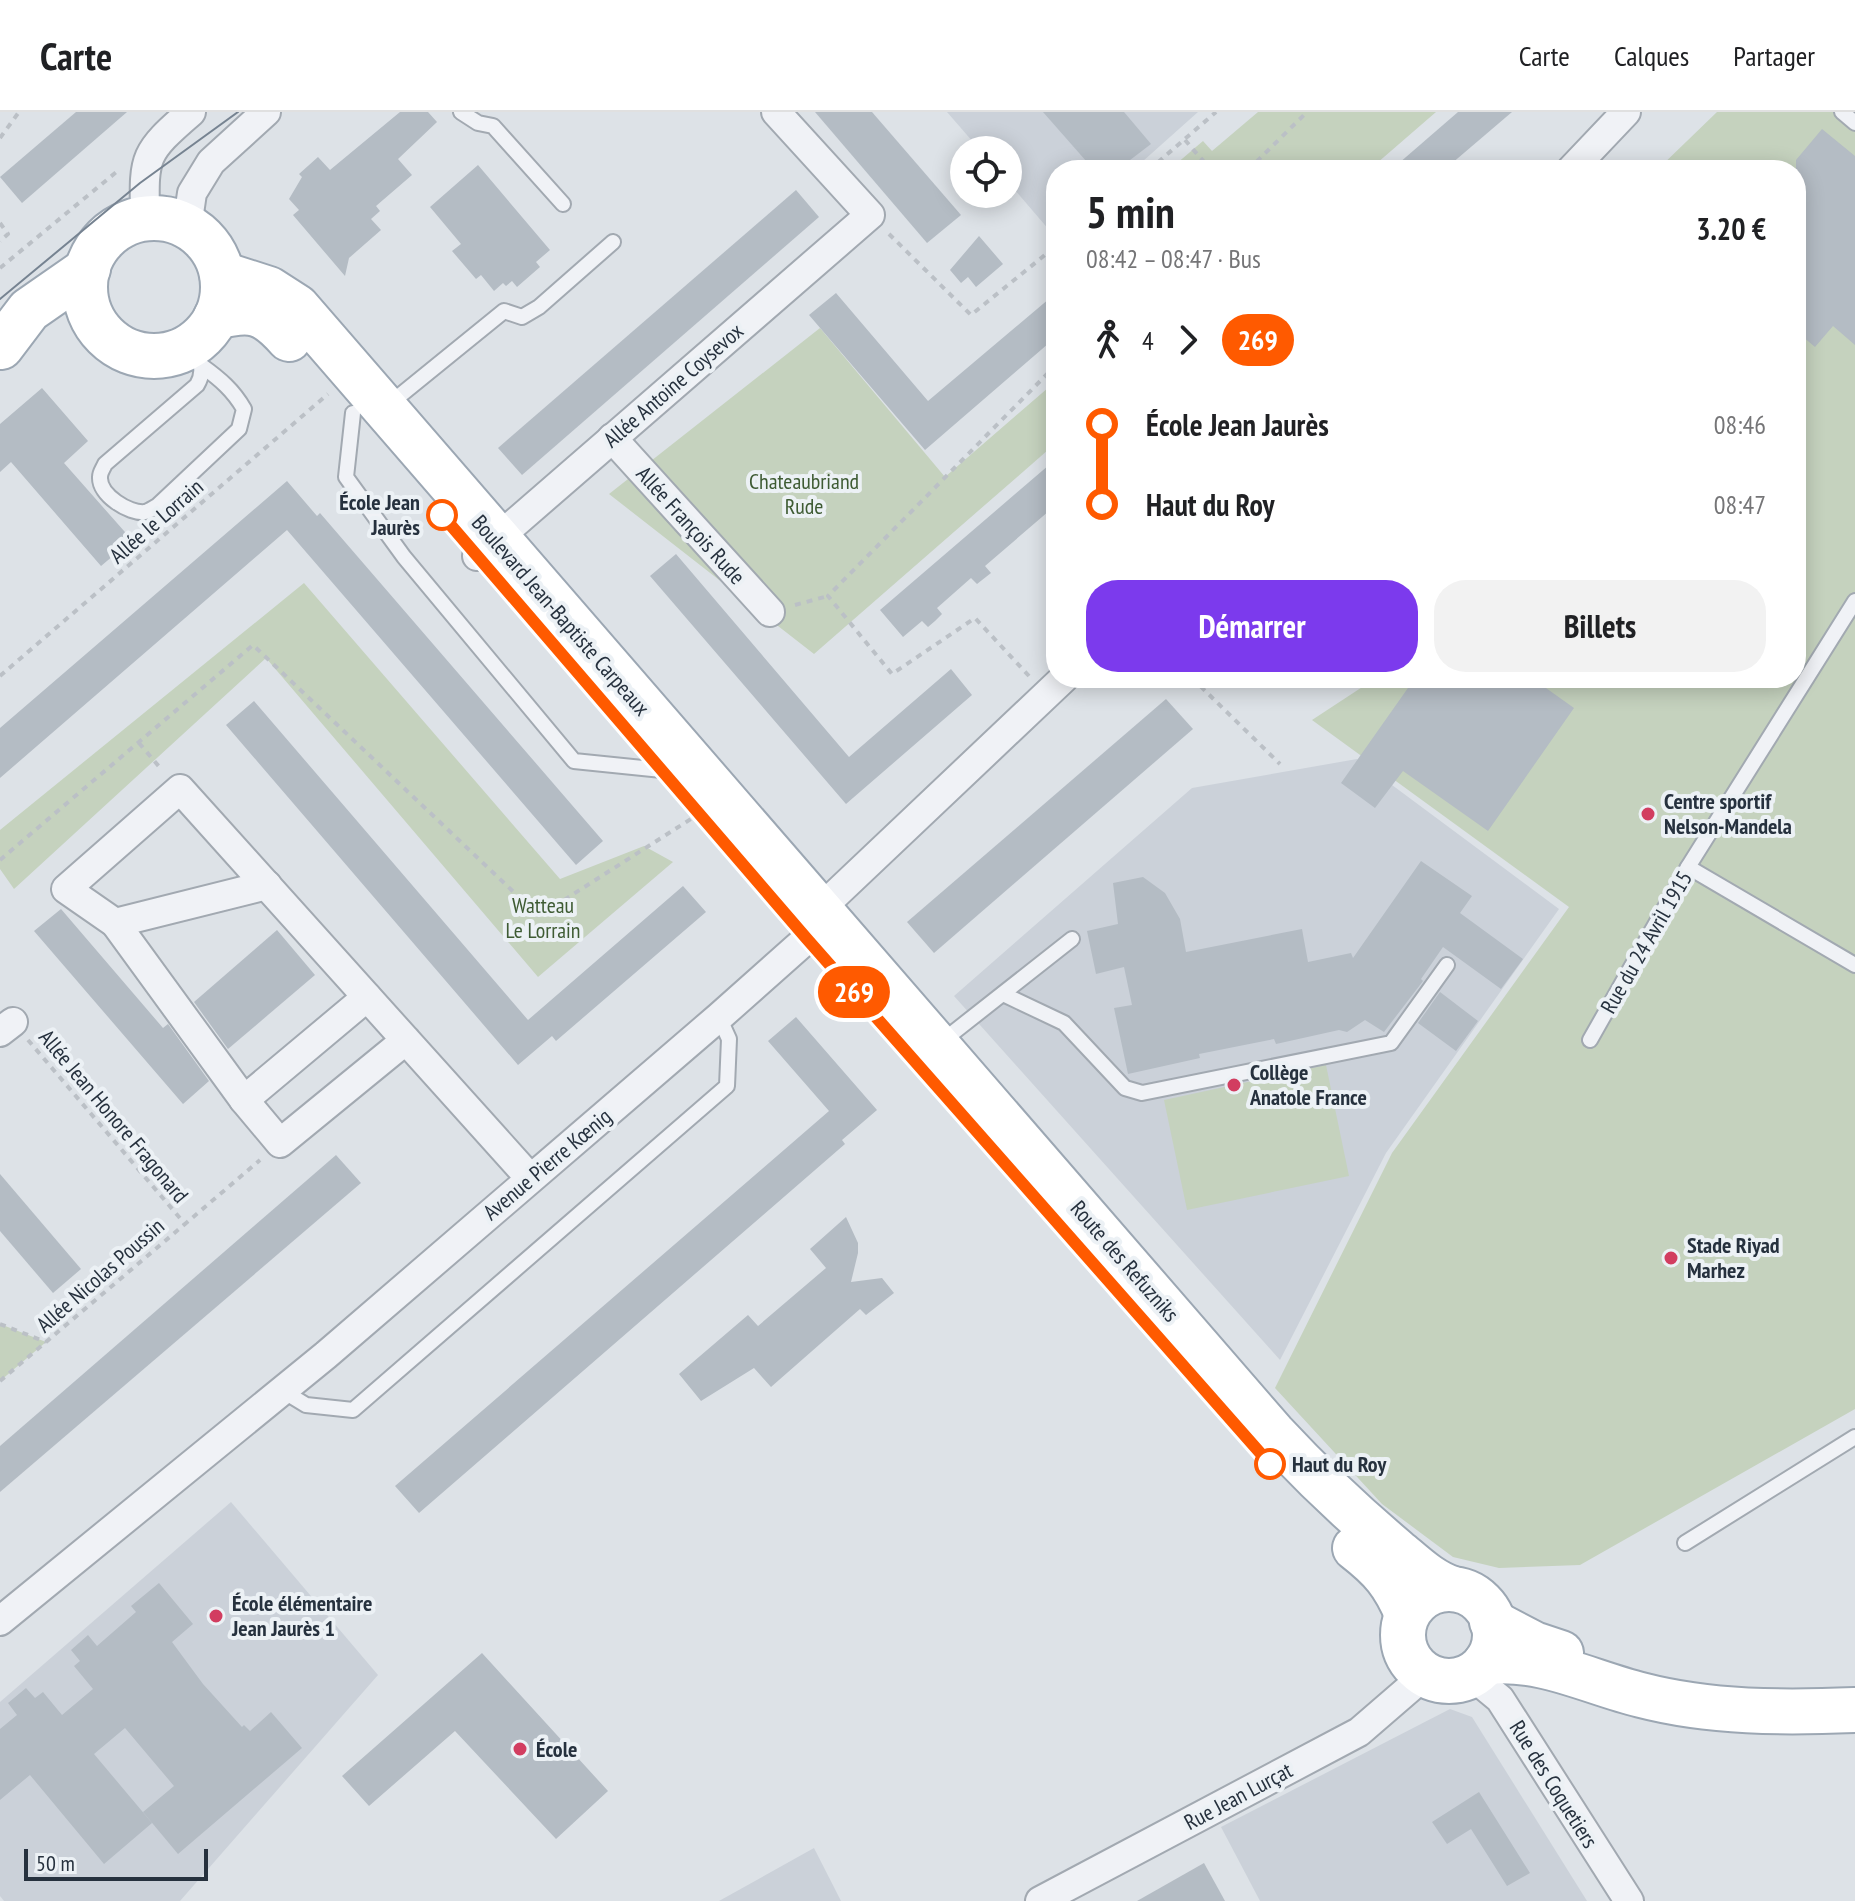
<!DOCTYPE html>
<html lang="fr">
<head>
<meta charset="utf-8">
<style>
	:root { --surface:#fff; --page:#f2f2f2; --text:#202124; --muted:#757577; --line:#e0e0e0; --accent:#7c3aed }
	body { margin:0; font-family:"PT Sans Narrow",sans-serif; background:var(--page); color:var(--text); height:100vh; display:flex; flex-direction:column; font-size:30px; white-space:nowrap }
	* { box-sizing:border-box; margin:0 }
	p { font-size:26px; color:var(--muted) }
	.icon { flex:none; width:44px; height:44px; fill:none; stroke:currentColor; stroke-width:2; stroke-linecap:round; stroke-linejoin:round }
	.map { position:relative; flex:1; overflow:hidden }
	.sheet { position:absolute; left:1046px; top:48px; width:760px; height:528px; display:flex; flex-direction:column; background:var(--surface); border-radius:32px; box-shadow:0 4px 20px #0003 }
	.sheet>* { flex:none }
	.badge { padding:0 16px; border-radius:26px; font-size:28px; line-height:52px }
	.controls { position:absolute; left:950px; top:24px; display:grid; gap:16px }
	.controls a { display:grid; place-items:center; width:72px; height:72px; border-radius:50%; background:var(--surface); box-shadow:0 4px 20px #0003; font-size:40px }
	.scale { position:absolute; left:24px; bottom:20px; width:184px; box-sizing:border-box; padding-left:8px; border:4px solid #26313e; border-top:0; font-size:22px; line-height:28px; white-space:nowrap; color:#26313e; -webkit-text-stroke:6px #ecf1f5; paint-order:stroke }
	.map>.badge { position:absolute; translate:-50% -50%; box-shadow:0 0 0 4px #fff }
	.legs { display:flex; align-items:center; gap:12px; height:88px; padding:0 40px; font-size:26px }
	.legs p { margin-inline-start:auto }
	.headline { display:flex; align-items:center; justify-content:space-between; height:136px; padding:0 40px }
	h1 { font-size:44px; font-weight:800; line-height:60px }
	.primary-button { display:flex; gap:16px; margin-top:auto; padding:16px 40px }
	.primary-button a { flex:1; height:92px; border-radius:32px; background:var(--accent); color:#fff; font-size:32px; font-weight:800; line-height:92px; text-align:center }
	.primary-button a+a { background:var(--page); color:var(--text) }
	ul { padding:0 40px; list-style:none }
	li { display:flex; align-items:center; gap:28px; height:80px; font-size:30px }
	li i { display:grid; place-items:center; width:12px; height:100%; margin:0 10px; background:currentColor }
	li i::after { content:''; width:20px; height:20px; margin:-10px; border:6px solid; border-radius:50%; background:var(--surface) }
	li p { margin-inline-start:auto }
	li:first-child i { background:linear-gradient(#0000 50%,currentColor 0) }
	li:last-child i { background:linear-gradient(currentColor 50%,#0000 0) }
	header { display:flex; align-items:center; gap:48px; box-sizing:border-box; height:112px; padding:0 40px; background:var(--surface); border-bottom:2px solid var(--line) }
	header strong { font-size:38px }
	nav { display:flex; gap:44px; margin-inline-start:auto; font-size:28px }
	.map>svg:first-child { display:block }
	.built { fill:#cbd1d9 }
	.green { fill:#c5d2be }
	.building { fill:#b4bcc4 }
	.lines { fill:none; stroke-linecap:round; stroke-linejoin:round }
	.lane-casing { stroke:#a2a9b1; stroke-width:18 }
	.street-casing { stroke:#a2a9b1; stroke-width:32 }
	.primary-casing { stroke:#9ca7b3; stroke-width:48 }
	.path { stroke:#bbc0c6; stroke-width:4; stroke-dasharray:6 6; stroke-linecap:butt }
	.lane { stroke:#f0f2f6; stroke-width:14 }
	.street { stroke:#f0f2f6; stroke-width:28 }
	.primary { stroke:#fff; stroke-width:44 }
	.tram { stroke:#768391; stroke-width:2 }
	.line-1-casing { stroke:#fff; stroke-width:18 }
	.line-1 { stroke:#ff5a00; stroke-width:12 }
	.stop-1-dot { fill:#fff; stroke:#ff5a00; stroke-width:4 }
	.poi-dot { fill:#d23d60; stroke:#ecf1f5; stroke-width:3 }
	.labels { text-anchor:middle; stroke-width:8; stroke-linejoin:round; paint-order:stroke }
	.street-label { font-size:22px; fill:#26313e; stroke:#ecf1f5 }
	.park-label { font-size:22px; fill:#3e5b33; stroke:#ecf1f5 }
	.stop-label { font-size:22px; font-weight:bold; fill:#26313e; stroke:#ecf1f5; text-anchor:end }
	.poi-label { font-size:22px; font-weight:bold; fill:#26313e; stroke:#ecf1f5; text-anchor:start }
</style>
</head>
<body>
<header>
<strong>Carte</strong>
<nav><a>Carte</a><a>Calques</a><a>Partager</a></nav>
</header>
<div class="map">
<svg width="1855" height="1789" viewBox="0 0 1855 1789">
	<rect width="100%" height="100%" fill="#dde2e7"/>
	<g class="built">
		<path d="M 947,0 L 1198,0 L 1133,58 L 1056,58 L 1056,126 L 1008,70 L 1008,38 L 980,38 Z"/>
		<path d="M 1357,647 L 1559,797 L 1386,1041 L 1280,1248 L 954,884 L 1192,676 Z"/>
		<path d="M 231,1390 L 378,1563 L 180,1789 L 4,1789 L 0,1784 L 0,1590 Z"/>
		<path d="M 1450,1597 L 1472,1605 L 1587,1789 L 1260,1789 L 1221,1715 Z"/>
		<path d="M 814,1736 L 841,1789 L 719,1789 Z"/>
	</g>
	<g class="green">
		<path d="M 1258,0 L 1436,0 L 1369,58 L 1169,58 L 1203,29 L 1212,39 Z"/>
		<path d="M 1717,0 L 1855,0 L 1855,1297 L 1580,1453 L 1499,1456 L 1453,1445 L 1382,1392 L 1275,1276 L 1392,1041 L 1569,795 L 1312,608 L 1376,566 L 1796,566 L 1796,58 L 1657,58 Z"/>
		<path d="M 820,216 L 945,365 L 1056,269 L 1056,331 L 814,542 L 609,382 Z"/>
		<path d="M 304,471 L 560,767 L 644,734 L 673,750 L 538,865 L 266,546 L 14,777 L 0,757 L 0,718 Z"/>
		<path d="M 1326,953 L 1349,1064 L 1187,1098 L 1164,988 Z"/>
		<path d="M 0,1212 L 46,1230 L 0,1269 Z"/>
	</g>
	<g class="building">
		<path d="M 76,0 L 127,0 L 22,91 L 0,65 Z"/>
		<path d="M 400,0 L 428,0 L 437,10 L 398,47 L 412,63 L 376,94 L 380,99 L 371,107 L 381,118 L 349,146 L 345,164 L 293,103 L 299,98 L 289,87 L 302,65 L 299,62 L 318,45 L 330,58 Z"/>
		<path d="M 815,0 L 872,0 L 961,103 L 927,131 Z"/>
		<path d="M 1043,0 L 1124,0 L 1151,32 L 1117,58 L 1094,58 Z"/>
		<path d="M 1458,0 L 1512,0 L 1444,58 L 1391,58 Z"/>
		<path d="M 1822,17 L 1855,44 L 1855,233 L 1833,214 L 1815,235 L 1796,219 L 1796,48 Z"/>
		<path d="M 478,53 L 550,138 L 536,150 L 540,155 L 517,175 L 512,169 L 506,174 L 503,171 L 494,179 L 481,163 L 476,167 L 452,139 L 461,132 L 430,95 Z"/>
		<path d="M 796,78 L 819,105 L 522,363 L 498,336 Z"/>
		<path d="M 979,124 L 1003,152 L 976,175 L 968,165 L 961,171 L 950,158 Z"/>
		<path d="M 836,181 L 928,289 L 1056,181 L 1056,225 L 925,338 L 809,203 Z"/>
		<path d="M 42,276 L 88,329 L 64,351 L 132,428 L 101,454 L 11,350 L 0,360 L 0,312 Z"/>
		<path d="M 1056,347 L 1056,393 L 985,454 L 991,461 L 977,472 L 971,466 L 937,496 L 942,502 L 935,509 L 928,515 L 922,509 L 903,525 L 880,498 Z"/>
		<path d="M 287,369 L 317,404 L 320,401 L 603,729 L 576,753 L 287,418 L 0,666 L 0,616 Z"/>
		<path d="M 676,442 L 849,645 L 951,557 L 972,583 L 846,692 L 650,464 Z"/>
		<path d="M 1415,566 L 1532,566 L 1574,596 L 1488,719 L 1403,659 L 1375,696 L 1341,671 Z"/>
		<path d="M 1166,587 L 1193,617 L 934,841 L 907,810 Z"/>
		<path d="M 254,589 L 528,908 L 683,774 L 706,800 L 556,929 L 552,924 L 518,953 L 226,613 Z"/>
		<path d="M 1421,749 L 1472,784 L 1460,801 L 1523,847 L 1501,877 L 1443,835 L 1421,867 L 1423,869 L 1384,920 L 1365,908 L 1347,920 L 1339,918 L 1276,932 L 1274,927 L 1199,942 L 1200,946 L 1128,962 L 1114,896 L 1132,893 L 1124,855 L 1096,862 L 1087,819 L 1118,812 L 1113,771 L 1143,765 L 1165,781 L 1180,807 L 1186,840 L 1302,817 L 1308,850 L 1351,841 L 1353,846 Z"/>
		<path d="M 61,797 L 163,916 L 168,912 L 209,969 L 183,992 L 34,819 Z"/>
		<path d="M 277,818 L 315,863 L 228,937 L 194,890 Z"/>
		<path d="M 1440,880 L 1478,909 L 1456,939 L 1418,911 Z"/>
		<path d="M 796,905 L 877,998 L 842,1028 L 845,1032 L 419,1401 L 395,1374 L 829,999 L 768,929 Z"/>
		<path d="M 336,1043 L 361,1071 L 0,1380 L 0,1334 Z"/>
		<path d="M 0,1062 L 81,1157 L 53,1181 L 0,1119 Z"/>
		<path d="M 846,1105 L 858,1131 L 858,1141 L 851,1170 L 882,1166 L 894,1181 L 866,1203 L 860,1197 L 771,1275 L 754,1256 L 701,1289 L 679,1262 L 748,1203 L 758,1214 L 826,1156 L 810,1137 Z"/>
		<path d="M 159,1471 L 193,1512 L 172,1530 L 203,1572 L 242,1615 L 244,1613 L 250,1619 L 271,1600 L 302,1636 L 178,1742 L 143,1700 L 174,1674 L 125,1616 L 94,1642 L 152,1711 L 104,1752 L 30,1663 L 0,1688 L 0,1617 L 17,1603 L 8,1591 L 26,1576 L 35,1586 L 43,1580 L 62,1603 L 93,1577 L 74,1554 L 80,1549 L 71,1538 L 88,1523 L 97,1534 L 136,1500 L 131,1494 Z"/>
		<path d="M 482,1541 L 608,1679 L 556,1727 L 455,1619 L 369,1694 L 342,1664 Z"/>
		<path d="M 1479,1680 L 1530,1761 L 1507,1774 L 1471,1717 L 1447,1732 L 1432,1710 Z"/>
		<path d="M 1204,1751 L 1225,1789 L 1137,1789 Z"/>
	</g>
	<g class="lines">
		<defs>
			<g id="lane">
				<path d="M 461,0 L 478,11 L 493,14 L 563,92"/>
				<path d="M 1842,0 L 1855,11"/>
				<path d="M 193,232 C 199,247 206,258 197,273 L 105,352 C 103,357 100,360 100,365 C 99,383 129,402 145,400 C 149,399 153,396 157,394 L 239,317 L 244,297 C 233,278 220,267 202,254"/>
				<path d="M 387,294 L 504,199 L 522,205 L 539,195 L 613,130"/>
				<path d="M 353,301 L 346,365 L 404,445 L 574,649 L 662,658"/>
				<path d="M 1688,755 L 1855,853"/>
				<path d="M 1003,882 L 1064,911 L 1125,976 L 1142,981 L 1391,931 L 1447,853"/>
				<path d="M 1590,928 L 1688,755 L 1855,489"/>
				<path d="M 940,931 L 1072,827"/>
				<path d="M 283,1279 L 306,1293 L 353,1298 L 727,974 L 729,927 L 719,905"/>
				<path d="M 1685,1431 L 1855,1325"/>
			</g>
			<g id="street">
				<path d="M 1571,58 L 1626,0"/>
				<path d="M 145,107 C 144,45 142,42 191,0"/>
				<path d="M 187,115 L 192,81 L 211,50 L 266,0"/>
				<path d="M 612,326 L 770,500"/>
				<path d="M 477,444 L 870,103 L 776,0"/>
				<path d="M 115,811 L 267,773"/>
				<path d="M 813,811 L 818,799 L 1064,566"/>
				<path d="M 0,920 L 13,910"/>
				<path d="M 406,928 L 280,1031 L 244,988 L 115,811 L 66,777 L 180,677 C 297,807 413,937 530,1066"/>
				<path d="M 244,988 L 367,885"/>
				<path d="M 0,1509 L 326,1243 L 719,905 L 827,809"/>
				<path d="M 1471,1563 L 1500,1587 L 1629,1789"/>
				<path d="M 1040,1789 L 1359,1620 L 1425,1563"/>
			</g>
			<g id="primary">
				<circle cx="154" cy="175" r="69"/>
				<path d="M 222,162 L 269,177 L 297,195 L 1273,1321 C 1312,1363 1353,1402 1397,1439 C 1415,1454 1431,1470 1453,1477"/>
				<path d="M 216,205 C 252,196 264,199 289,227"/>
				<path d="M 1,235 L 29,198 L 88,157"/>
				<path d="M 1355,1436 C 1382,1457 1394,1471 1407,1502"/>
				<circle cx="1449" cy="1523" r="46"/>
				<path d="M 1492,1510 L 1534,1532 L 1561,1541"/>
				<path d="M 1486,1550 C 1541,1544 1589,1570 1641,1583 C 1710,1601 1784,1601 1855,1598"/>
			</g>
		</defs>
		<use href="#lane" class="lane-casing"/>
		<use href="#street" class="street-casing"/>
		<use href="#primary" class="primary-casing"/>
		<g class="path">
			<path d="M 0,26 L 19,0"/>
			<path d="M 1185,28 L 1211,58"/>
			<path d="M 1149,58 L 1216,0"/>
			<path d="M 1248,58 L 1307,0"/>
			<path d="M 0,111 L 8,122 L 0,129"/>
			<path d="M 889,122 L 971,203 L 1056,134"/>
			<path d="M 0,156 L 120,57"/>
			<path d="M 795,493 L 828,484"/>
			<path d="M 0,564 L 328,282"/>
			<path d="M 1029,564 L 975,506 L 892,562 L 828,484 L 1056,253"/>
			<path d="M 1192,566 L 1280,652"/>
			<path d="M 139,631 L 162,658"/>
			<path d="M 0,748 L 253,533 L 539,804 L 694,705"/>
			<path d="M 28,928 L 185,1112 L 260,1048"/>
			<path d="M 0,1212 L 46,1230"/>
			<path d="M 0,1269 L 185,1112"/>
		</g>
		<use href="#lane" class="lane"/>
		<use href="#street" class="street"/>
		<use href="#primary" class="primary"/>
		<path class="tram" d="M 0,187 L 140,71 L 238,0"/>
	</g>
	<g class="lines">
		<defs>
			<path id="line-1" d="M 442,403 L 807,827 L 1270,1352"/>
		</defs>
		<use href="#line-1" class="line-1-casing"/>
		<use href="#line-1" class="line-1"/>
	</g>
	<g class="stop-1-dot">
		<circle cx="442" cy="403" r="14"/>
		<circle cx="1270" cy="1352" r="14"/>
	</g>
	<g class="poi-dot">
		<circle cx="1648" cy="702" r="8"/>
		<circle cx="1234" cy="973" r="8"/>
		<circle cx="1671" cy="1146" r="8"/>
		<circle cx="216" cy="1504" r="8"/>
		<circle cx="520" cy="1637" r="8"/>
	</g>
	<g class="labels">
		<g class="street-label">
			<text transform="translate(673 273) rotate(-41)" y="8">Allée Antoine Coysevox</text>
			<text transform="translate(156 409) rotate(-41)" y="8">Allée le Lorrain</text>
			<text transform="translate(691 413) rotate(48)" y="8">Allée François Rude</text>
			<text transform="translate(561 503) rotate(49)" y="8">Boulevard Jean-Baptiste Carpeaux</text>
			<text transform="translate(1646 830) rotate(-60)" y="8">Rue du 24 Avril 1915</text>
			<text transform="translate(114 1004) rotate(50)" y="8">Allée Jean Honore Fragonard</text>
			<text transform="translate(547 1052) rotate(-40)" y="8">Avenue Pierre Kœnig</text>
			<text transform="translate(1125 1149) rotate(49)" y="8">Route des Refuzniks</text>
			<text transform="translate(100 1163) rotate(-41)" y="8">Allée Nicolas Poussin</text>
			<text transform="translate(1554 1672) rotate(58)" y="8">Rue des Coquetiers</text>
			<text transform="translate(1238 1684) rotate(-28)" y="8">Rue Jean Lurçat</text>
		</g>
		<g class="park-label">
			<text x="804" y="377">Chateaubriand<tspan x="804" dy="25">Rude</tspan></text>
			<text x="543" y="801">Watteau<tspan x="543" dy="25">Le Lorrain</tspan></text>
		</g>
		<g class="stop-label">
			<text x="420" y="398">École Jean<tspan x="420" dy="25">Jaurès</tspan></text>
			<text x="1292" y="1360" text-anchor="start">Haut du Roy</text>
		</g>
		<g class="poi-label">
			<text x="1664" y="697">Centre sportif<tspan x="1664" dy="25">Nelson-Mandela</tspan></text>
			<text x="1250" y="968">Collège<tspan x="1250" dy="25">Anatole France</tspan></text>
			<text x="1687" y="1141">Stade Riyad<tspan x="1687" dy="25">Marhez</tspan></text>
			<text x="232" y="1499">École élémentaire<tspan x="232" dy="25">Jean Jaurès 1</tspan></text>
			<text x="536" y="1645">École</text>
		</g>
	</g>
</svg>
<div class="controls">
<a><svg class="icon" aria-label="locate" viewBox="0 0 24 24"><circle cx="12" cy="12" r="6"/><path d="M12 2v4M12 18v4M2 12h4M18 12h4"/></svg></a>
</div>
<div class="scale">50 m</div>
<b class="badge" style="left:854px;top:880px;background:#ff5a00;color:#fff">269</b>
<section class="sheet">
<div class="headline"><div><h1>5 min</h1><p>08:42 – 08:47 · Bus</p></div><b>3.20 €</b></div>
<div class="legs"><svg class="icon" aria-label="walk" viewBox="0 0 24 24"><circle cx="13" cy="4" r="2"/><path d="M13 8l-2 6 4 7M11 14l-3 7M7 12l3-4h3l4 4"/></svg>4<svg class="icon" aria-label="forward" viewBox="0 0 24 24"><path d="M9 5l7 7-7 7"/></svg><b class="badge" style="background:#ff5a00;color:#fff">269</b></div>
<ul>
<li><i style="color:#ff5a00"></i><b>École Jean Jaurès</b><p>08:46</p></li>
<li><i style="color:#ff5a00"></i><b>Haut du Roy</b><p>08:47</p></li>
</ul>
<div class="primary-button"><a>Démarrer</a><a>Billets</a></div>
</section>
</div>
</body>
</html>
